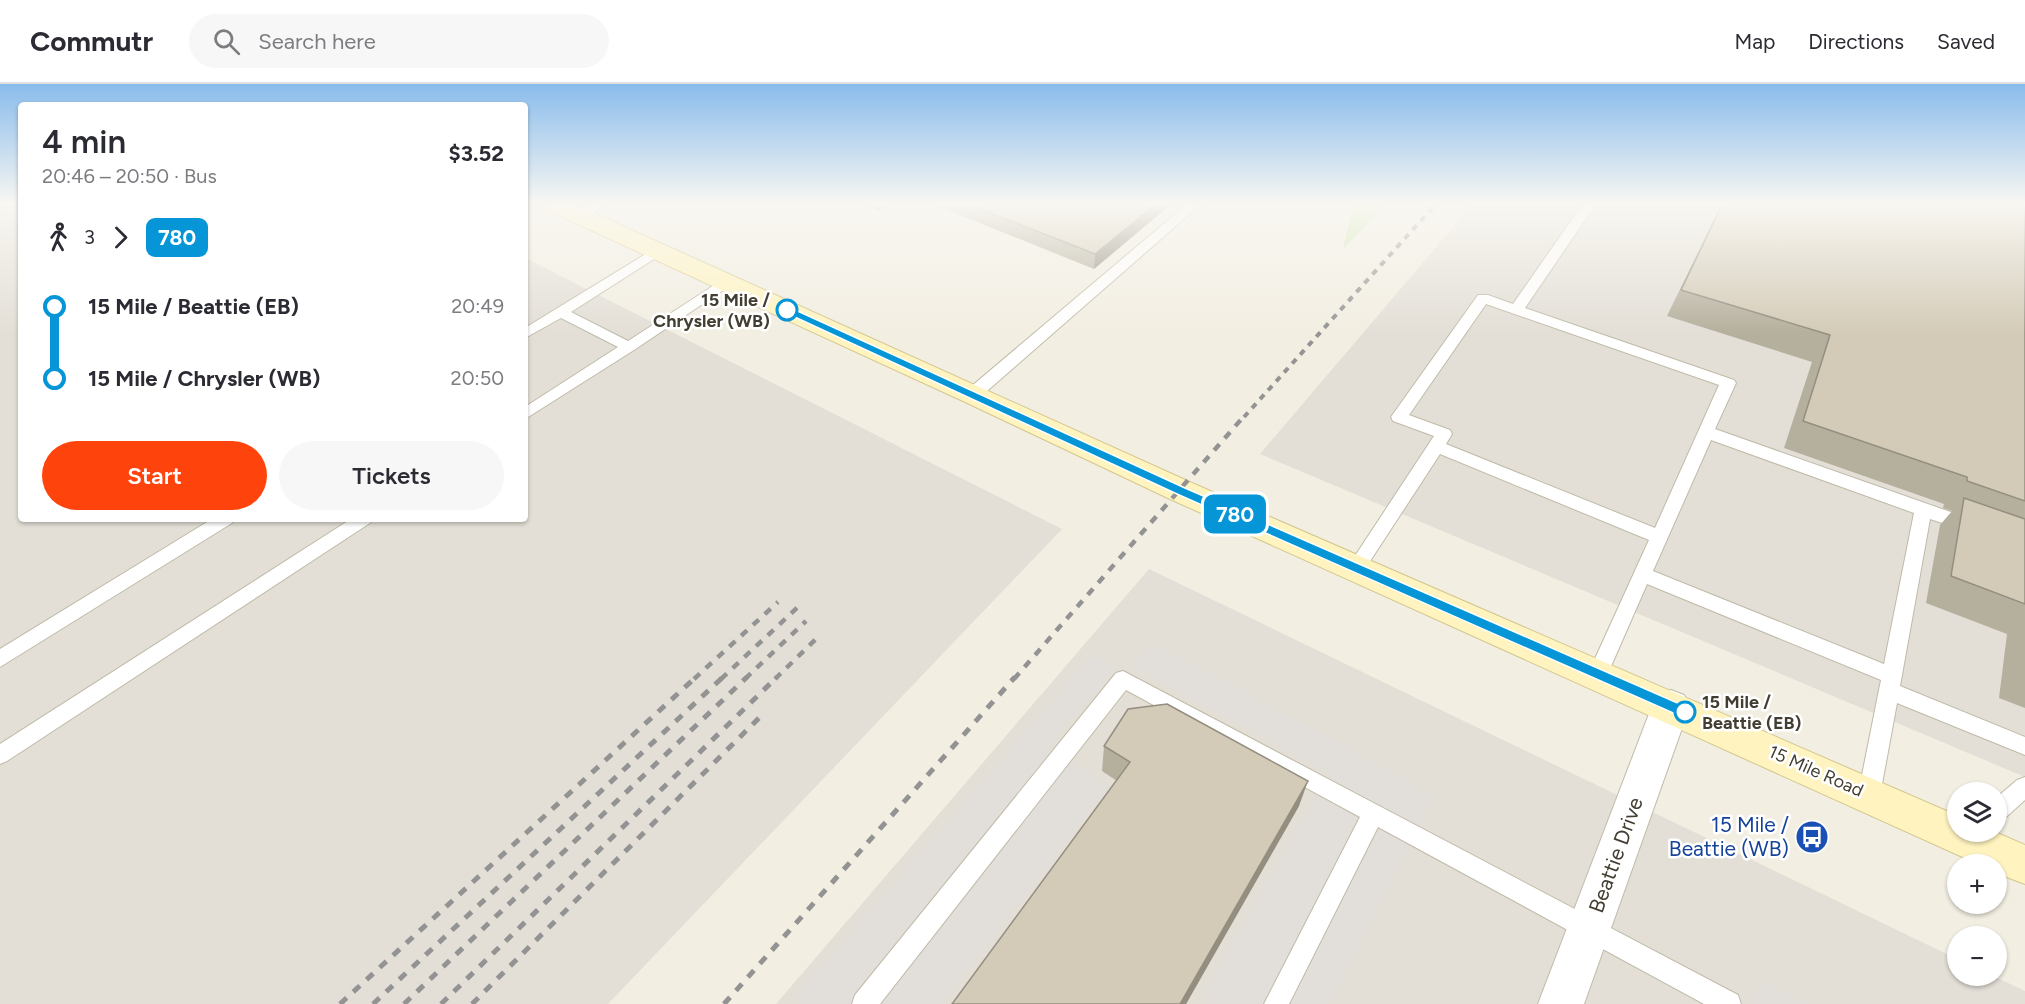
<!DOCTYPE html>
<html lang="en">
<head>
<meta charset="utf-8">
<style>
	:root { --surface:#fff; --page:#f7f7f7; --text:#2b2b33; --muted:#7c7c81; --line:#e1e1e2; --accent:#ff430c }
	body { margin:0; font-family:Figtree,sans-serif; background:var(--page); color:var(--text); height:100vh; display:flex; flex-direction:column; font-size:22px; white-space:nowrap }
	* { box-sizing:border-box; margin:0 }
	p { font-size:20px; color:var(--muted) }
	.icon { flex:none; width:33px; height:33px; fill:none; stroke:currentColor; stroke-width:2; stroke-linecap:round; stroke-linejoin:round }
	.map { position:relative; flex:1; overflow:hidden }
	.details { position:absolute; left:18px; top:18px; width:510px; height:420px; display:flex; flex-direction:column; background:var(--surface); border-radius:6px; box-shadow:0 2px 4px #0004 }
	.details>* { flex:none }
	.badge { padding:0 12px; border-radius:9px; font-size:21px; line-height:39px }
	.fabs { position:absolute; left:1947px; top:698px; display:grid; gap:12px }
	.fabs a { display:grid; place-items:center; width:60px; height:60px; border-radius:50%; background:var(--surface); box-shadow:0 2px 4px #0004; font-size:30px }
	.map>.badge { position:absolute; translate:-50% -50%; box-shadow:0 0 0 3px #fff }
	.legs { display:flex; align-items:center; gap:9px; height:66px; padding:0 24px; font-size:20px }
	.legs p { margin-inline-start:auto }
	.overview { display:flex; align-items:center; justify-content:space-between; height:102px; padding:0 24px }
	h1 { font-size:33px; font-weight:600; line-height:45px }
	.button { display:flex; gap:12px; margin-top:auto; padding:12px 24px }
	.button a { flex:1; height:69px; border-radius:36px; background:var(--accent); color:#fff; font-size:24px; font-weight:600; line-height:69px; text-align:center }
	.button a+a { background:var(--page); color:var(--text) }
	ul { padding:0 24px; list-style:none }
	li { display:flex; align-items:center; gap:21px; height:72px; font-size:22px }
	li i { display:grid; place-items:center; width:9px; height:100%; margin:0 8px; background:currentColor }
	li i::after { content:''; width:15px; height:15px; margin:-8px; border:4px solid; border-radius:50%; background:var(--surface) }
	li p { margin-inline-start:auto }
	li:first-child i { background:linear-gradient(#0000 50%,currentColor 0) }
	li:last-child i { background:linear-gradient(currentColor 50%,#0000 0) }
	header { display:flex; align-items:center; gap:36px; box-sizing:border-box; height:84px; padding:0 30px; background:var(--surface); border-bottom:2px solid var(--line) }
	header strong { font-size:28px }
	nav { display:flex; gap:33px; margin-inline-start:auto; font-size:21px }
	.search { width:420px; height:54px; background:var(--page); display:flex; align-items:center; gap:15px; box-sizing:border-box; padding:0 21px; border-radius:33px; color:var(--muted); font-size:22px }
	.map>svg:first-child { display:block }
	.industrial { fill:#e3dfd7 }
	.green { fill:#c6e8a8 }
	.parking { fill:#e2dfdb }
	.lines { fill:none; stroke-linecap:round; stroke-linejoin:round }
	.lane-casing { stroke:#c0baa7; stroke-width:2 }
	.street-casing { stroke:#c0baa7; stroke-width:2 }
	.secondary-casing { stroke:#d3c790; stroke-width:2 }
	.lane { fill:#fff; fill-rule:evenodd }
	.street { fill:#fff; fill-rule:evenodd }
	.secondary { fill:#fff4bf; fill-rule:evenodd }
	.rail-far2 { stroke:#939393; stroke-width:4; stroke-dasharray:6 6; stroke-linecap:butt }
	.rail-far1 { stroke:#939393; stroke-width:4.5; stroke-dasharray:8 8; stroke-linecap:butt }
	.rail { stroke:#939393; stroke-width:5; stroke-dasharray:9 9; stroke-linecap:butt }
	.wall { fill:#b5af9d }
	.shaded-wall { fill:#948e80 }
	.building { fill:#d3cbb7; stroke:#948e80; stroke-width:1.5 }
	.line-1 { fill:#0696d7; stroke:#fff; stroke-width:1.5 }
	.stop-1-dot { fill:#fff; stroke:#0696d7; stroke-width:3 }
	.labels { text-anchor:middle; stroke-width:5; stroke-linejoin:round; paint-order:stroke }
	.stop-label { font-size:18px; font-weight:bold; fill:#433e32; stroke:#fff; text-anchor:end }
	.street-label { font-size:18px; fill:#433e32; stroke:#fff }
	.near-transit-label { font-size:21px; fill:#164399; stroke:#fff; text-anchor:end }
	.near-street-label { font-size:21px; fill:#433e32; stroke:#fff }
</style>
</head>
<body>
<header>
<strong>Commutr</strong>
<div class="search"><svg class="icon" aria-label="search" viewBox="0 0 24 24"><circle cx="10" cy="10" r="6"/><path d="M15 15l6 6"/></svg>Search here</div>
<nav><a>Map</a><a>Directions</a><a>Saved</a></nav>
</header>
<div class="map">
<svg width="2025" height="920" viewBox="0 0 2025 920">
	<rect width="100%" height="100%" fill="#f2eee2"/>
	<g class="industrial">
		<path d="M 0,121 L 21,121 L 21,435 L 525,435 L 525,174 L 1062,445 L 608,920 L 0,920 Z"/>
		<path d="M 1472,121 L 2025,121 L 2025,693 L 1260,370 Z"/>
		<path d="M 1149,485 L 1957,875 L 1958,891 L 1991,891 L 2025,907 L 2025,920 L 776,920 Z"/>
	</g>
	<path class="green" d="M 1353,121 L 1385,121 L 1343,165 Z"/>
	<g class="parking">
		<path d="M 1150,559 L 1301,638 L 1434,712 L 1329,920 L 1209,920 L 1206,906 L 1329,689 L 1134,583 Z"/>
		<path d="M 1092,571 L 1118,585 L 1047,662 L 1109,702 L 941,920 L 798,920 L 793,916 Z"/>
		<path d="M 1759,896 L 1807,920 L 1753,920 Z"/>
	</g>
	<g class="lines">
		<defs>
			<g id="lane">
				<path d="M 589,121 L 605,121 L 585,135 L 575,135 L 573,132 Z"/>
				<path d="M 1186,121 L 1200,121 L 979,314 L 967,314 L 965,310 L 967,306 Z"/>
				<path d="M 1582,121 L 1595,121 L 1525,224 L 1734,296 L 1736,299 L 1715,345 L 1976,437 L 1979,442 L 1976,447 L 1970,448 L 1930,435 L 1900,602 L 2025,653 L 2025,671 L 1897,619 L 1880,711 L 1877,718 L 1869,721 L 1861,718 L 1858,711 L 1881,596 L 1647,500 L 1605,596 L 1598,598 L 1591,596 L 1588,590 L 1649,456 L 1440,370 L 1363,488 L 1357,490 L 1351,488 L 1348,483 L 1351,478 L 1434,352 L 1393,337 L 1391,333 L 1478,211 L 1488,211 L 1513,220 ZM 1486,220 L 1719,301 L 1655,444 L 1446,360 L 1452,350 L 1450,346 L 1409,331 ZM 1711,356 L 1914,429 L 1884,580 L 1653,487 Z"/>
				<path d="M 657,163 L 662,164 L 664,167 L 662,170 L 571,228 L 628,257 L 722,196 L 732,196 L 734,199 L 634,266 L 525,335 L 525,323 L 618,263 L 561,234 L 525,254 L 525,244 Z"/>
				<path d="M 212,435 L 235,435 L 232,439 L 0,583 L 0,565 Z"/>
				<path d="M 351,435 L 373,435 L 370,439 L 7,677 L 0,680 L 0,660 Z"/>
				<path d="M 1123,587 L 1738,911 L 1741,920 L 1704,920 L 1378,743 L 1289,920 L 1264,920 L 1360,733 L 1126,606 L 880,920 L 852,920 L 855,911 L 1116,589 Z"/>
				<path d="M 2025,693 L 2025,716 L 2004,735 L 1996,738 L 1996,714 L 2017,696 Z"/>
			</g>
			<path id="street" d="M 1671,606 L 1684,611 L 1690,622 L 1584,920 L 1538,920 L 1652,622 L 1658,611 Z"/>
			<path id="secondary" d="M 543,121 L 576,121 L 1192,399 L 1958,732 L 1958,747 L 1993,747 L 2025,761 L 2025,800 L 1996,789 L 1996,780 L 1978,780 L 1170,415 L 963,317 L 547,126 Z"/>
		</defs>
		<use href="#lane" class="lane-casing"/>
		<use href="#street" class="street-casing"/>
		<use href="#secondary" class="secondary-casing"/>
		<use href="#lane" class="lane"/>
		<use href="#street" class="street"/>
		<use href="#secondary" class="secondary"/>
		<path class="rail-far2" d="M 1244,333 L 1435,121"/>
		<g class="rail-far1">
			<path d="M 694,595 L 778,518"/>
			<path d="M 721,595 L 798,523"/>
			<path d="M 745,595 L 806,537"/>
			<path d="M 775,595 L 817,554"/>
			<path d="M 1014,595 L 1245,331"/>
		</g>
		<g class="rail">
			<path d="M 340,920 L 696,593"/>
			<path d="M 373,920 L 723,593"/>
			<path d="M 404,920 L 747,593"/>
			<path d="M 441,920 L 777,593"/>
			<path d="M 472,920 L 764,629"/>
			<path d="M 724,920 L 1015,593"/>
		</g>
	</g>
	<g class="wall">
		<path d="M 864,121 L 888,121 L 879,127 Z"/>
		<path d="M 935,121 L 1170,121 L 1094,185 Z"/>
		<path d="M 1721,121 L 2025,121 L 2025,624 L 1999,614 L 2007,550 L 1926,519 L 1940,441 L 1952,427 L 1943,424 L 1944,420 L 1784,364 L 1812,278 L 1667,232 Z"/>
		<path d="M 1104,662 L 1299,722 L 1186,920 L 952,920 L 1117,697 L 1102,687 Z"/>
	</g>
	<g class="shaded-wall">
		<path d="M 879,121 L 888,121 L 879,127 Z"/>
		<path d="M 1155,121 L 1170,121 L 1094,185 L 1095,170 Z"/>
		<path d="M 1308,697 L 1299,722 L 1186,920 L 1180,920 Z"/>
	</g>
	<g class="building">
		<path d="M 970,121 L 1155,121 L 1095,170 Z"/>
		<path d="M 1722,121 L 2025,121 L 2025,417 L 1967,397 L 1967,393 L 1803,337 L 1830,251 L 1681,206 Z"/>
		<path d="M 1964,414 L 2025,435 L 2025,520 L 1951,492 Z"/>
		<path d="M 1167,620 L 1308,697 L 1180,920 L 952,920 L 1130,678 L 1104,662 L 1128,625 Z"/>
	</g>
	<linearGradient id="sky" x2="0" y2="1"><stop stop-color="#89bcec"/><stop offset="0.48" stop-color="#f9f7f2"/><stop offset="1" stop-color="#f9f7f2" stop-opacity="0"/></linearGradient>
	<rect width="2025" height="250" fill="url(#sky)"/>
	<path class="line-1" d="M 784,224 L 791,224 L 1185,404 L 1689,624 L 1691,628 L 1689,632 L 1680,632 L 1177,410 L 784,228 Z"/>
	<defs>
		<symbol id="bus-disc" viewBox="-11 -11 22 22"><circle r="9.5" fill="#1a4fb4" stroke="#fff"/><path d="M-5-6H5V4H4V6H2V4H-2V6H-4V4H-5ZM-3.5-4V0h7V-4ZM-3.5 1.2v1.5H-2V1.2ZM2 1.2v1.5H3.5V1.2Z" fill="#fff"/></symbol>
	</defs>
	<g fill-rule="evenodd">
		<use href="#bus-disc" x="1793" y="734" width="38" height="38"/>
	</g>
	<g class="stop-1-dot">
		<circle cx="787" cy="226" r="10"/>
		<circle cx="1685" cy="628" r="10"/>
	</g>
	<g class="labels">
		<g class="stop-label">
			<text x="770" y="222">15 Mile /<tspan x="770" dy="21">Chrysler (WB)</tspan></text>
			<text x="1702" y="624" text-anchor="start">15 Mile /<tspan x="1702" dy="21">Beattie (EB)</tspan></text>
		</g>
		<g class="street-label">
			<text transform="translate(1816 687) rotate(24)" y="6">15 Mile Road</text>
		</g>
		<g class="near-transit-label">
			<text x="1789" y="748">15 Mile /<tspan x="1789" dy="24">Beattie (WB)</tspan></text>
		</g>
		<g class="near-street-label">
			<text transform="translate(1616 771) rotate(-70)" y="7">Beattie Drive</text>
		</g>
	</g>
</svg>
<div class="fabs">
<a><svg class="icon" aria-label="layers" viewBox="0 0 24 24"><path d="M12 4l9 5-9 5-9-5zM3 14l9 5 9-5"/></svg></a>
<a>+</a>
<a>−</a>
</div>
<b class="badge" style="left:1235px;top:430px;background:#0696d7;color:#fff">780</b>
<section class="details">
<div class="overview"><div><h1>4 min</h1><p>20:46 – 20:50 · Bus</p></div><b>$3.52</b></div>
<div class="legs"><svg class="icon" aria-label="walk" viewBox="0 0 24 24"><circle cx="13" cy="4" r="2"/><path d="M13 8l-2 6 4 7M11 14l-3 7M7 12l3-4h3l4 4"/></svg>3<svg class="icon" aria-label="forward" viewBox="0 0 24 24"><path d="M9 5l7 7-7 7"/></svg><b class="badge" style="background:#0696d7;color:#fff">780</b></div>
<ul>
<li><i style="color:#0696d7"></i><b>15 Mile / Beattie (EB)</b><p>20:49</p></li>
<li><i style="color:#0696d7"></i><b>15 Mile / Chrysler (WB)</b><p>20:50</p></li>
</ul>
<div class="button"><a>Start</a><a>Tickets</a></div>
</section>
</div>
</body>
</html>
